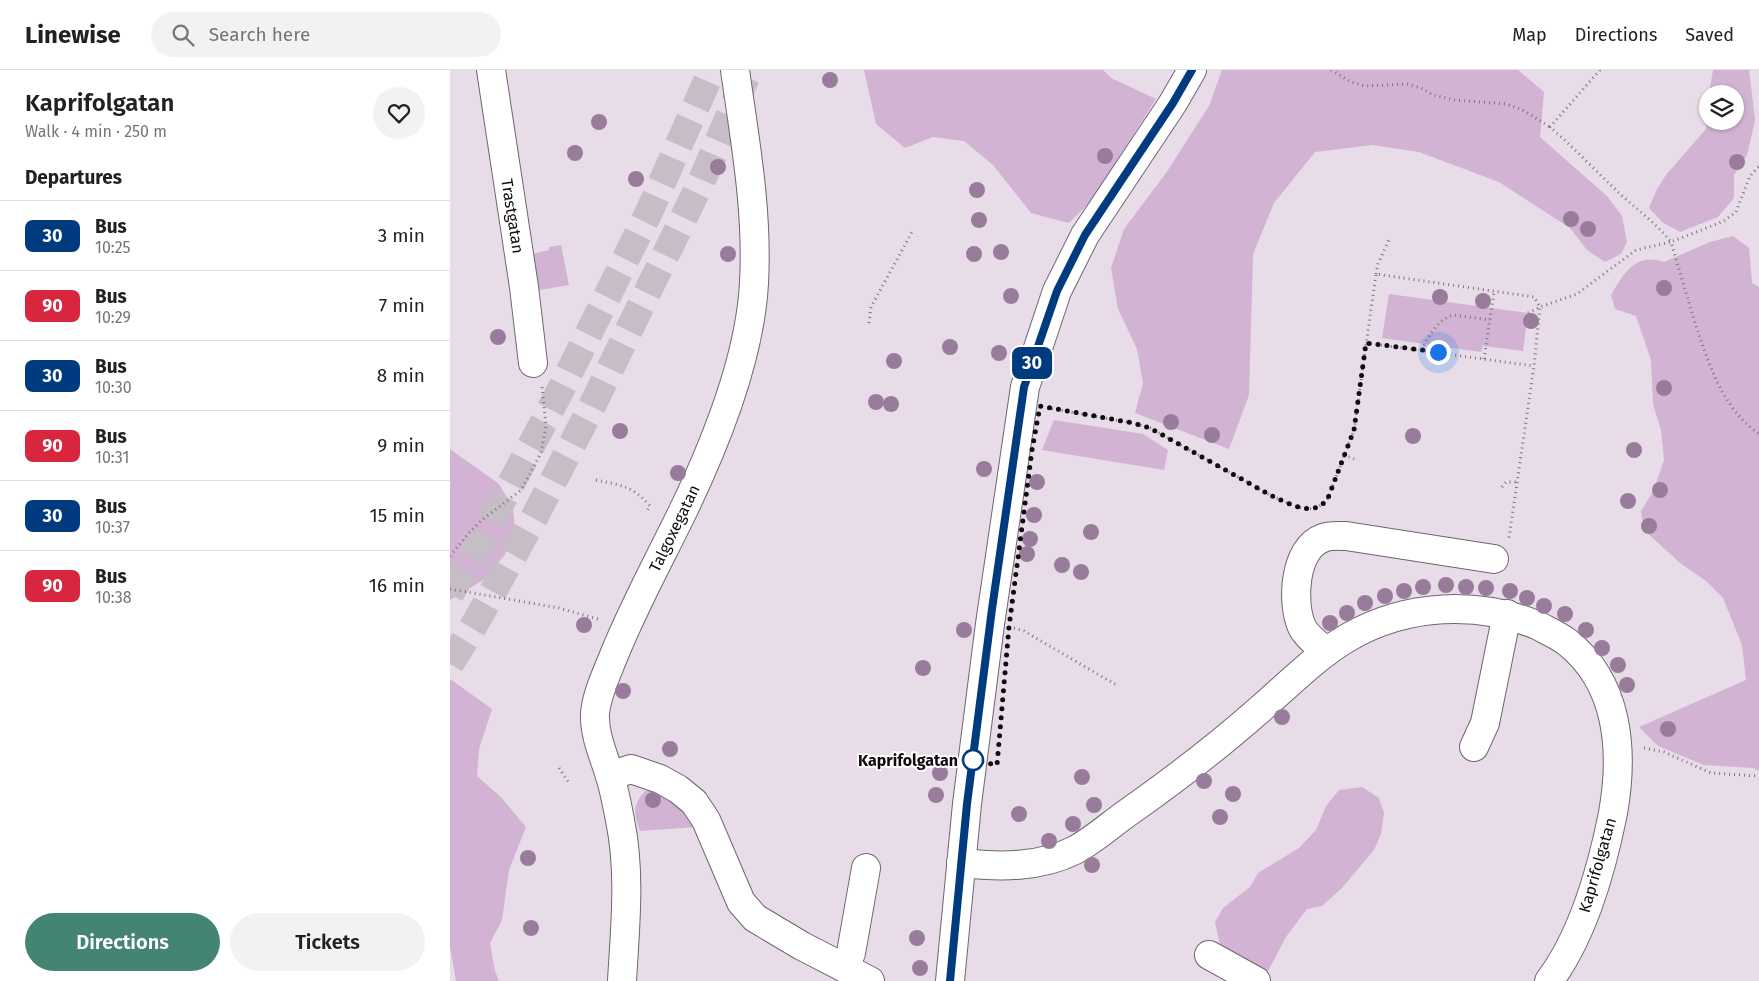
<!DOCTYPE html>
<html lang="en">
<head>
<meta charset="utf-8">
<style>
	:root { --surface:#fff; --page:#f2f2f2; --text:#202124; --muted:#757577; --line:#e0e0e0; --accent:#438473 }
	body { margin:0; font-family:"Fira Sans",sans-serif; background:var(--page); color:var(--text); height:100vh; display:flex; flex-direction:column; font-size:19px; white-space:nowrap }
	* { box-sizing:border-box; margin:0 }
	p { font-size:16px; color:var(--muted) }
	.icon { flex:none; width:28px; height:28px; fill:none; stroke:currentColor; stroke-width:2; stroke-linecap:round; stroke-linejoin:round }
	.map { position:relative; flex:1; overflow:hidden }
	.sheet { display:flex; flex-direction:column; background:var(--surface); width:450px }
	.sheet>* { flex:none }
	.badge { padding:0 10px; border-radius:8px; font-size:18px; line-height:32px }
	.controls { position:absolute; left:1249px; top:15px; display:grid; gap:10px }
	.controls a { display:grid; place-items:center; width:45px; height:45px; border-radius:50%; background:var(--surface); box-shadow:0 1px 4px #0004; font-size:25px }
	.you { position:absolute; width:25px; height:25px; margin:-12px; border:4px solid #fff; border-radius:50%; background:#1a73e8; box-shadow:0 0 0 8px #1a73e833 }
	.map>.badge { position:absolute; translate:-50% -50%; box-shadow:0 0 0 2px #fff }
	h2 { padding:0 25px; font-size:19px; line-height:45px }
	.round { display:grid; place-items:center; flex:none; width:52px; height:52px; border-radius:26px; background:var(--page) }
	.head { display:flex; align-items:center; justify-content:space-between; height:85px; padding:0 25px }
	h1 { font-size:24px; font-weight:600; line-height:38px }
	.primary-button { display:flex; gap:10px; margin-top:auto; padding:10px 25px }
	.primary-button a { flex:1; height:58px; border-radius:30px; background:var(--accent); color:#fff; font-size:20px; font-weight:600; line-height:58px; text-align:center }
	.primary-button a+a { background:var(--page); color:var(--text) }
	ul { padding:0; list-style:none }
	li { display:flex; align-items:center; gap:15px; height:70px; padding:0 25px; border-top:1px solid var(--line) }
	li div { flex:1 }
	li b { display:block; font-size:19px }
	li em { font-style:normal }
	li .badge { min-width:55px; font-weight:700; text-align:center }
	header { display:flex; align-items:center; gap:30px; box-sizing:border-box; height:70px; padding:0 25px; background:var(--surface); border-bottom:1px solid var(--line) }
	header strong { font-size:24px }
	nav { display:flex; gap:28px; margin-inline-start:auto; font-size:18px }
	.search { width:350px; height:45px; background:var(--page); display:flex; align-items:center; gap:12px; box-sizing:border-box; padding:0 18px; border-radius:28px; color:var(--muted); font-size:19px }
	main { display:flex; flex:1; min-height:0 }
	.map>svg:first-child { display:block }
	.green { fill:#d2b3d3 }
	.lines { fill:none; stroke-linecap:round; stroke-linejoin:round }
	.highway-tunnel { stroke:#c7bdc7; stroke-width:28; stroke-dasharray:28 14; stroke-linecap:butt }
	.minor-casing { stroke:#6f6670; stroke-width:30 }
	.path { stroke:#7c747c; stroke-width:3; stroke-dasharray:1 4; stroke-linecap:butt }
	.minor { stroke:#fff; stroke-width:28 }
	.tree { fill:#997c9b }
	.line-casing { stroke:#fff; stroke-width:11 }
	.line { stroke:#003b80; stroke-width:8 }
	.walk { stroke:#0f0b0f; stroke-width:5; stroke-dasharray:0 9 }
	.stop-dot { fill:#fff; stroke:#003b80; stroke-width:2.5 }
	.labels { text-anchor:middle; stroke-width:4; stroke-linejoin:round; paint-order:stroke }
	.street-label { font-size:16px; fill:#0f0b0f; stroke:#fff }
	.stop-label { font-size:16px; font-weight:bold; fill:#0f0b0f; stroke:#fff; text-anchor:end }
</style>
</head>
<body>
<header>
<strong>Linewise</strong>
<div class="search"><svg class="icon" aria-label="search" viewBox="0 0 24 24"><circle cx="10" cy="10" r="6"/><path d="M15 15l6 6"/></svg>Search here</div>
<nav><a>Map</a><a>Directions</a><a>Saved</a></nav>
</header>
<main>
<section class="sheet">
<div class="head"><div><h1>Kaprifolgatan</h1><p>Walk · 4 min · 250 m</p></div><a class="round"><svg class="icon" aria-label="heart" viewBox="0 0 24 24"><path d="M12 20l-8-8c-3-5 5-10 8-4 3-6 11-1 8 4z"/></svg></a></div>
<h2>Departures</h2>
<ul>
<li><span class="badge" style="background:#003b80;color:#fff">30</span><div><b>Bus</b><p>10:25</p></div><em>3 min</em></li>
<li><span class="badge" style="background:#d7263d;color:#fff">90</span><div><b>Bus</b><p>10:29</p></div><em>7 min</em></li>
<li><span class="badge" style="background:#003b80;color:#fff">30</span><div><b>Bus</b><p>10:30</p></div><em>8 min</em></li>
<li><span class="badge" style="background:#d7263d;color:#fff">90</span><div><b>Bus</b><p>10:31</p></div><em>9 min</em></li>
<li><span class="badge" style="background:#003b80;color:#fff">30</span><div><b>Bus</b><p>10:37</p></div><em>15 min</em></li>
<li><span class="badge" style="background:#d7263d;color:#fff">90</span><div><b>Bus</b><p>10:38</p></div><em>16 min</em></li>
</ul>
<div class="primary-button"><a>Directions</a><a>Tickets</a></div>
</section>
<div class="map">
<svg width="1309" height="911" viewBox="0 0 1309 911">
	<rect width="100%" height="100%" fill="#e7dce7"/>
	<g class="green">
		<path d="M 414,0 L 653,0 L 661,8 L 706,29 L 643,129 L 619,153 L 581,143 L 543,95 L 514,71 L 483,67 L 455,78 L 426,54 Z"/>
		<path d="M 772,0 L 1068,0 L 1094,22 L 1090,67 L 1157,126 L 1172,146 L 1177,172 L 1171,184 L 1155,192 L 1137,180 L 1120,158 L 1049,112 L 969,82 L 922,75 L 865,82 L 824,133 L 803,184 L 799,325 L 779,379 L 685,343 L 693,313 L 687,279 L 668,239 L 661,198 L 674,159 L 716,103 L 759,36 Z"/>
		<path d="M 1263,0 L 1299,0 L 1305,50 L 1297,85 L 1284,105 L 1284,128 L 1268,147 L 1230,162 L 1212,152 L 1199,138 L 1207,119 L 1216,105 L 1256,59 L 1257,40 L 1258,51 L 1285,51 L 1285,24 L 1259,24 Z"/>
		<path d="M 1283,166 L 1299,178 L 1302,213 L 1309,217 L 1309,701 L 1303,698 L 1254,695 L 1208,676 L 1189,657 L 1296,610 L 1292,575 L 1273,528 L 1256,511 L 1230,493 L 1194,460 L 1191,441 L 1203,422 L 1214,390 L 1211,360 L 1203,334 L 1201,290 L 1186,246 L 1165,239 L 1161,225 C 1174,203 1186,182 1214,192 L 1260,172 Z"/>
		<path d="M 111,175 L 119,215 L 84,221 L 78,185 L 99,180 L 99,177 Z"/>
		<path d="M 939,224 L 1078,243 L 1073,281 L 1033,276 L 1031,282 L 932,268 Z"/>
		<path d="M 604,350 L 693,364 L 718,380 L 714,400 L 592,380 Z"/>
		<path d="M 0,379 L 49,414 L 63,438 L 65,460 L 54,486 L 33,510 L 0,530 Z"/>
		<path d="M 0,609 L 42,639 L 29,679 L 27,706 L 51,727 L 76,757 L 59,800 L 52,850 L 40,873 L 45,901 L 49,911 L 6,911 L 0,877 Z"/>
		<path d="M 912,717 L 929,728 L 934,743 L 931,764 L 924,780 L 892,818 L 872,836 L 857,839 L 836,867 L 817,903 L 790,890 L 770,875 L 765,852 L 773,838 L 800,817 L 808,803 L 849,778 L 866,760 L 876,736 L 889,720 Z"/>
		<path d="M 206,719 L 229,729 L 246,757 L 190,761 C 184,743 182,736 195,721 Z"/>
	</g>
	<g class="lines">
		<g class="highway-tunnel">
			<path d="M 0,524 L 28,476 L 107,327 L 199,142 L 262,0"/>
			<path d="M 0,594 L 27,550 L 84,448 L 140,340 L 252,110 L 299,0"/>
		</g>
		<defs>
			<g id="minor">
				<path d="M 41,0 L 74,217 L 83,293"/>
				<path d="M 876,582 C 868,574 856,566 852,557 C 841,533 844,478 873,468 C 880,465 888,466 896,466 L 1044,489"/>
				<path d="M 1024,677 L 1035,653 L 1057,544"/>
				<path d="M 160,706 L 181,699 L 210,709 L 228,719 L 244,732 L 256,750 L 291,832 L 305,848 L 352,876 L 420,911"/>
				<path d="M 511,793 C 549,797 590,798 625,780 C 642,771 658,757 673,746 C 720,713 765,679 808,641 C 836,617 867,585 899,567 C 956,534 1028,530 1089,556 C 1098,561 1109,566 1117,572 C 1169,613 1174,681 1163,743 C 1152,798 1134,865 1099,911"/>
				<path d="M 759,885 L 806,911"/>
				<path d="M 395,898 L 401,883 L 416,798"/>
				<path d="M 172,911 C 175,858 181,803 170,750 C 167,734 164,718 159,703 C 153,684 144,664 145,643 C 147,623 157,603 164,585 C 184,536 209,490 232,443 C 265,375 300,289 304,213 C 308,141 295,71 285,0"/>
				<path d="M 500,911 L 517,734 L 540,554 L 575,317 L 607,221 L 635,165 L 723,33 L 742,0"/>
			</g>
		</defs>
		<use href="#minor" class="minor-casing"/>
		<g class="path">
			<path d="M 881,0 L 901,12 L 915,16 L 957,14 L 971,18 L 983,25 L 1005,30 L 1056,34 L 1071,39 L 1100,57"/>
			<path d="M 1150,0 L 1100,57 C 1123,77 1145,100 1167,121 C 1185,138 1206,153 1221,172 L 1274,151 L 1286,142 L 1300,106 L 1309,96"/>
			<path d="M 926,204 L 928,194 L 940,167"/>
			<path d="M 1078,243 L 1090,237 L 1127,224 L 1186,180 L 1221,172 C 1229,199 1237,226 1245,253 C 1259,294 1272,338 1309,364"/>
			<path d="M 419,253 L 421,237 L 462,162"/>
			<path d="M 916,273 L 1084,296"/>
			<path d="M 972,280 C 978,266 988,249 1004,245 L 1040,250"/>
			<path d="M 1034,289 L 1044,222"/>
			<path d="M 597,338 L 683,353 L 700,358 L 822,426 C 841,434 863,449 878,428 L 904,360 L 926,204 L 1084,227 L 1090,237 L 1084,296 L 1059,468"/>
			<path d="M 894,385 L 904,389"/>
			<path d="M 146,410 C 171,415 183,416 200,436 L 197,441"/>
			<path d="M 1052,417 L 1056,412 L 1066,412"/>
			<path d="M 0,486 L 18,464 L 32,450 L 71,420 L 91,383 L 96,356 L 92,316"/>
			<path d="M 0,519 L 109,538 L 151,550"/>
			<path d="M 564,558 L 574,561 L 668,616"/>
			<path d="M 1194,678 L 1214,682 L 1261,703 L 1309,706"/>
			<path d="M 109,698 L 119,713"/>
		</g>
		<use href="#minor" class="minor"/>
	</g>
	<g class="tree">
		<circle cx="380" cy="10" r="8"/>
		<circle cx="149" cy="52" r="8"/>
		<circle cx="125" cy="83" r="8"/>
		<circle cx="655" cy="86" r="8"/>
		<circle cx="1287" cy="92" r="8"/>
		<circle cx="268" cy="97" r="8"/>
		<circle cx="186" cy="109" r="8"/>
		<circle cx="527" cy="120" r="8"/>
		<circle cx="1121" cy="149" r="8"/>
		<circle cx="529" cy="150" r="8"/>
		<circle cx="1138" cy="159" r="8"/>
		<circle cx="551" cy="182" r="8"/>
		<circle cx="278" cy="184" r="8"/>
		<circle cx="524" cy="184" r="8"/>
		<circle cx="1214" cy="218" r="8"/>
		<circle cx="561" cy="226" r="8"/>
		<circle cx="990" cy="227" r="8"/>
		<circle cx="1033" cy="231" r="8"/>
		<circle cx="1081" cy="251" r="8"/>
		<circle cx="48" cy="267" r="8"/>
		<circle cx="500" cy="277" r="8"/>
		<circle cx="549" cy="283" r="8"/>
		<circle cx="444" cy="291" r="8"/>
		<circle cx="1214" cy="318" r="8"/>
		<circle cx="426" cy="332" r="8"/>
		<circle cx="441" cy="334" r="8"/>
		<circle cx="721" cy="352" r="8"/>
		<circle cx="170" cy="361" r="8"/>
		<circle cx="762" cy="365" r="8"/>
		<circle cx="963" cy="366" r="8"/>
		<circle cx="1184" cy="380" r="8"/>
		<circle cx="534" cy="399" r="8"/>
		<circle cx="228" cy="403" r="8"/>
		<circle cx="587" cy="412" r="8"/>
		<circle cx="1210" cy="420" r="8"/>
		<circle cx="1178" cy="431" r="8"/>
		<circle cx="584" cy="445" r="8"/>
		<circle cx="1199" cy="456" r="8"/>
		<circle cx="641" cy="462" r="8"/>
		<circle cx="580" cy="469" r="8"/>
		<circle cx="577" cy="484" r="8"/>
		<circle cx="612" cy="495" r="8"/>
		<circle cx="631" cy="502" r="8"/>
		<circle cx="996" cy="515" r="8"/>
		<circle cx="973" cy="517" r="8"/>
		<circle cx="1016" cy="517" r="8"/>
		<circle cx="1036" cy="518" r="8"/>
		<circle cx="954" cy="521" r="8"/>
		<circle cx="1060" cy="521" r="8"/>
		<circle cx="935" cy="526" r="8"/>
		<circle cx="1077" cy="528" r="8"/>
		<circle cx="915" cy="533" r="8"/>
		<circle cx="1094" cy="536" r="8"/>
		<circle cx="897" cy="543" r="8"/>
		<circle cx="1115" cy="544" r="8"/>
		<circle cx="880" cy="553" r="8"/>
		<circle cx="134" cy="555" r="8"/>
		<circle cx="514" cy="560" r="8"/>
		<circle cx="1136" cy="560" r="8"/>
		<circle cx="1152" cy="578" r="8"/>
		<circle cx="1168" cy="595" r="8"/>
		<circle cx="473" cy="598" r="8"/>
		<circle cx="1177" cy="615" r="8"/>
		<circle cx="173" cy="621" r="8"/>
		<circle cx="832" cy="647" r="8"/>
		<circle cx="1218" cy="659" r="8"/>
		<circle cx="220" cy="679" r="8"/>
		<circle cx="490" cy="703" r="8"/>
		<circle cx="632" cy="707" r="8"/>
		<circle cx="754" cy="711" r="8"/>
		<circle cx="783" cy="724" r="8"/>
		<circle cx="486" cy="725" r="8"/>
		<circle cx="203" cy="730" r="8"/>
		<circle cx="644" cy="735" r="8"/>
		<circle cx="569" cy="744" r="8"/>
		<circle cx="770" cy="747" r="8"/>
		<circle cx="623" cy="754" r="8"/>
		<circle cx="599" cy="771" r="8"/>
		<circle cx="78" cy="788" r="8"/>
		<circle cx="642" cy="795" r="8"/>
		<circle cx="81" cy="858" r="8"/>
		<circle cx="467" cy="868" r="8"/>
		<circle cx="470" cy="898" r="8"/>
	</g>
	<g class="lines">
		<defs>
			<path id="line" d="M 500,911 L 517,734 L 542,539 L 574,317 L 607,221 L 635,165 L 723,33 L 742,0"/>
		</defs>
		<use href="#line" class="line-casing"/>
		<use href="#line" class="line"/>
		<path class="walk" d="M 523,690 L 547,695 L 559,557 L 582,380 L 590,336 L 683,353 L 700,358 L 822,426 C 841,434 864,449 878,428 L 904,360 L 916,273 L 988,282"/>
	</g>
	<circle class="stop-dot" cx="523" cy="690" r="10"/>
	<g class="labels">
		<g class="street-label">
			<text transform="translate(63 146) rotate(81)" y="6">Trastgatan</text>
			<text transform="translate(224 458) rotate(-64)" y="6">Talgoxegatan</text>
			<text transform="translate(1147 795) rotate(-74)" y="6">Kaprifolgatan</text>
		</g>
		<g class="stop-label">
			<text x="508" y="696">Kaprifolgatan</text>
		</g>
	</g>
</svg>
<div class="controls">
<a><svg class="icon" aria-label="layers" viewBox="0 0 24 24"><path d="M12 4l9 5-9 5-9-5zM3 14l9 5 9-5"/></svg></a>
</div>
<div class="you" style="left:988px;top:282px"></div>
<b class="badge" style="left:582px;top:293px;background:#003b80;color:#fff">30</b>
</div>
</main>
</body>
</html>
